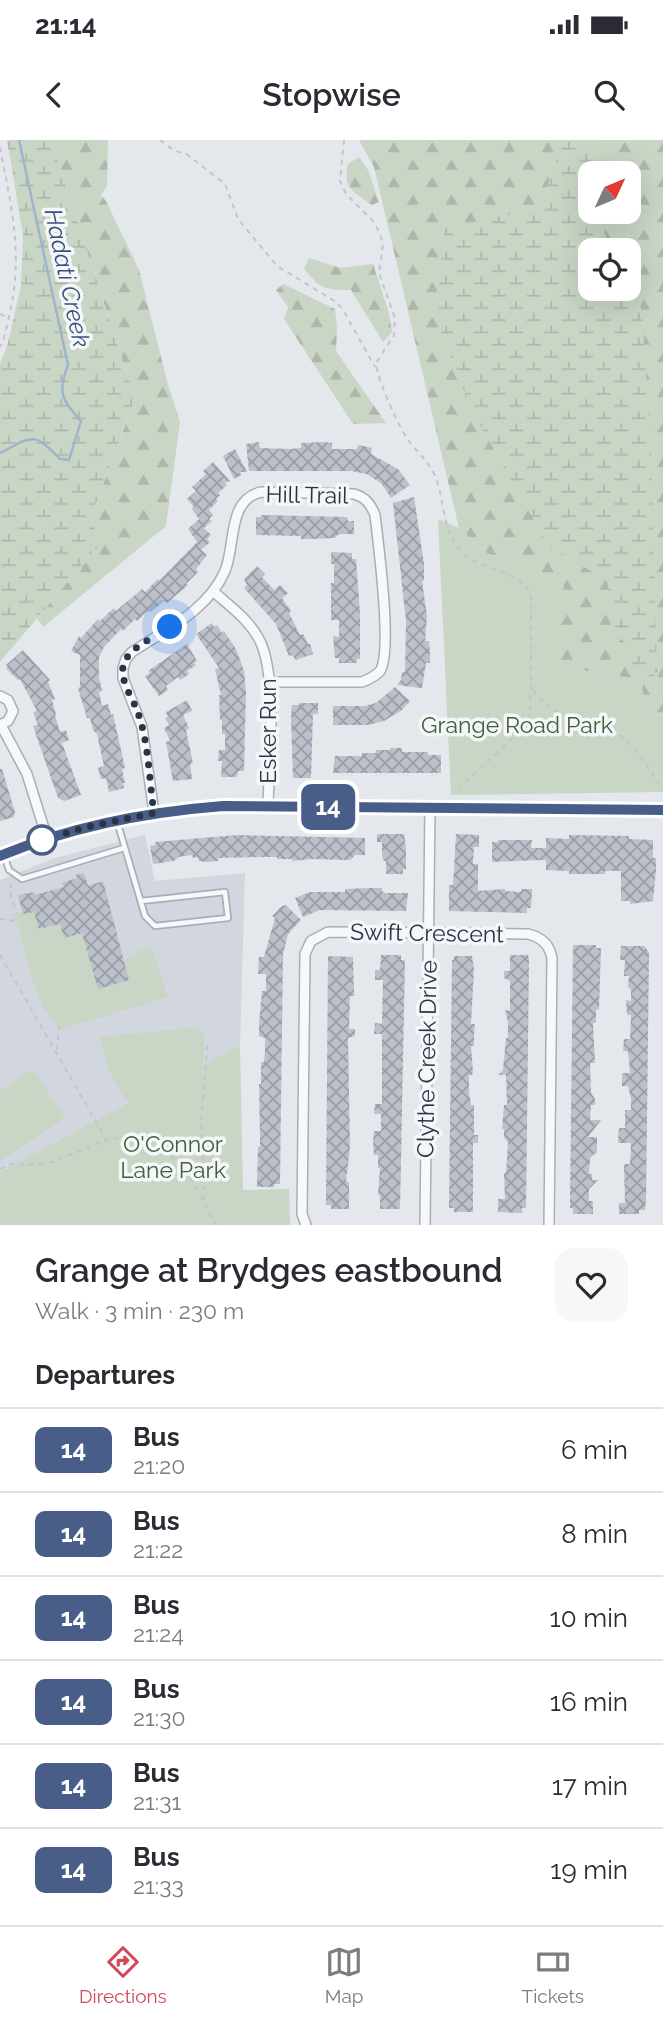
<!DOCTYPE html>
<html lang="en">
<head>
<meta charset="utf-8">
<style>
	:root { --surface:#fff; --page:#f7f7f7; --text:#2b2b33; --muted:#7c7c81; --line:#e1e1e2; --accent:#d1495b }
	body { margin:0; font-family:Raleway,sans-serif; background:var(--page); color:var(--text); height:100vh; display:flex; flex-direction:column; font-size:26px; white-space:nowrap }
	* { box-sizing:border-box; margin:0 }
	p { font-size:23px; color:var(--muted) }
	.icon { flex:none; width:38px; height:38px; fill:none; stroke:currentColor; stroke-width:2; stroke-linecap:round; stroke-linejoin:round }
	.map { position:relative; height:1085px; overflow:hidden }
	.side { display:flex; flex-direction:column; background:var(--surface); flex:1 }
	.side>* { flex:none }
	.badge { padding:0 14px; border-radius:10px; font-size:24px; line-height:46px }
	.needle { width:46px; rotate:46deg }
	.buttons { position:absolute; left:578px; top:21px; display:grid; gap:14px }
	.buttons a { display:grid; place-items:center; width:63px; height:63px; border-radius:14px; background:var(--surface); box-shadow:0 7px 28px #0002; font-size:35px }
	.you { position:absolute; width:35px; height:35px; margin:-18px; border:5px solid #fff; border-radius:50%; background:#1a73e8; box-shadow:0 0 0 10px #1a73e833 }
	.map>.badge { position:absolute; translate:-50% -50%; box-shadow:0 0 0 4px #fff }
	h2 { padding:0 35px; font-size:26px; line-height:63px }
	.round { display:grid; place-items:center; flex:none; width:74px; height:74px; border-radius:21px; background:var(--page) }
	.head { display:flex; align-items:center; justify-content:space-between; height:119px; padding:0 35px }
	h1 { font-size:33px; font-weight:600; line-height:52px }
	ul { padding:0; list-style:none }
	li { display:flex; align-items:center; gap:21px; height:84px; padding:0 35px; border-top:2px solid var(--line) }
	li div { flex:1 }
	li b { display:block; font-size:26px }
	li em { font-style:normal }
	li .badge { min-width:77px; font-weight:700; text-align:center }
	.status { display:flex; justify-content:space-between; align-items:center; height:49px; padding:0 35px; background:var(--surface); direction:ltr }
	.status svg { height:19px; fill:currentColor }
	header { display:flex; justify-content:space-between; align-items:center; height:91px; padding:0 35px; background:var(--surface); font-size:32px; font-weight:600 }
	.dock { display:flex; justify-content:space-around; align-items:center; height:98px; border-top:2px solid var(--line); background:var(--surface); font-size:19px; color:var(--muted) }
	.dock a { display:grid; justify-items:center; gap:4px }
	.dock .active { color:var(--accent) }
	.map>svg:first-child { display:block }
	.built { fill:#d2d6de }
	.forest { fill:url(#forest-firs); fill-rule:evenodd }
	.wetland { fill:url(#wetland-marsh) }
	.park { fill:#c9d6c5 }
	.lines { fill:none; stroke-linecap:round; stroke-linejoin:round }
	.stream { stroke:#9fb4cc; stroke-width:2.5 }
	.building { fill:url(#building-cross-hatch) }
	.service-casing { stroke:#a9aeb7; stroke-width:8 }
	.minor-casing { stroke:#a9aeb7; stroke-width:12 }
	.tertiary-casing { stroke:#a9aeb7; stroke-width:14 }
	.path { stroke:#c2c5cb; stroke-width:2; stroke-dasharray:5 5; stroke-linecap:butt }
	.service { stroke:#f7f8fa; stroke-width:4.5 }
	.minor { stroke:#f7f8fa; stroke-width:9 }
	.tertiary { stroke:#f7f8fa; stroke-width:10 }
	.line-casing { stroke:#fff; stroke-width:16 }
	.line { stroke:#485e88; stroke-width:10 }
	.walk { stroke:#2b3445; stroke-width:7; stroke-dasharray:0 12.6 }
	.stop-dot { fill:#fff; stroke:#485e88; stroke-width:3.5 }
	.labels { text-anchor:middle; stroke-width:7; stroke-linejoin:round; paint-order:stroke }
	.street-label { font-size:23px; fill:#2b3445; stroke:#f4f6f9 }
	.park-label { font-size:23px; fill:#3f6138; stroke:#f4f6f9 }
	.water-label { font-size:24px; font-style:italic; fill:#34527a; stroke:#f4f6f9 }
</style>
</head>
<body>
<div class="status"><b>21:14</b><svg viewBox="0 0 49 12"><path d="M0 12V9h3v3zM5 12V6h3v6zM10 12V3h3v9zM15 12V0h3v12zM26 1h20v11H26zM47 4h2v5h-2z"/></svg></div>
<header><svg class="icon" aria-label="back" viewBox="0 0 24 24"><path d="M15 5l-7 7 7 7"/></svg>Stopwise<svg class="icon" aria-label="search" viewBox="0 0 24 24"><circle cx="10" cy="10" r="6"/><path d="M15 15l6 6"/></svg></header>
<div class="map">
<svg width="663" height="1085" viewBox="0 0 663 1085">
	<defs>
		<pattern id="forest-firs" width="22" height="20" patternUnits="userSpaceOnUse" patternTransform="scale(1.75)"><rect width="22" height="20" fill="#c9d6c5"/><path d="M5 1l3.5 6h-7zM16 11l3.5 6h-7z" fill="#adb8ab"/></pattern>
		<pattern id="wetland-marsh" width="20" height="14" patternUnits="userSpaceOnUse" patternTransform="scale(1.75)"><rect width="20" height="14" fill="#c9d6c5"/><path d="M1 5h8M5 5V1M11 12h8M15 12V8" fill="none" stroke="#adb8ab"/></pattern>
		<pattern id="building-cross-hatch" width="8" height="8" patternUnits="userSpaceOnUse" patternTransform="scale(1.75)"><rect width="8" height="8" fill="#bbc0ca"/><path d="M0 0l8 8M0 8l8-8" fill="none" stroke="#989da6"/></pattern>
	</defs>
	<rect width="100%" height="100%" fill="#e4e7ec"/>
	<path class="built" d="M 145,695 L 155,741 L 245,733 L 240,906 L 0,1032 L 0,740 L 55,718 Z"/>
	<g class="forest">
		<path d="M 51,0 L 108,0 L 107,46 L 101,55 L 106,61 L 139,130 L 168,245 L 180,282 L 166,386 L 43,487 L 37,478 L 98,406 L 92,374 L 135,259 Z"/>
		<path d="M 359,0 L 663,0 L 663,575 L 645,573 L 641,540 L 550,525 L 525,424 L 488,414 L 459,388 L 374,27 ZM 590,33 L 628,33 L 628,72 L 590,72 ZM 590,110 L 628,110 L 628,149 L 590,149 Z"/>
		<path d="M 359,17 L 368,30 L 379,62 L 372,65 C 354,52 342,48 348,24 Z"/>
		<path d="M 309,118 L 340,128 L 373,124 L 389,173 L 392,192 L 383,202 L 351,150 C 326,150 319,149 304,128 Z"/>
		<path d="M 283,144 L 335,169 L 337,188 L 336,211 L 386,283 L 353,284 L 284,179 L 288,167 L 276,150 Z"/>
	</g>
	<g class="wetland">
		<path d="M 7,0 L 51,0 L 135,259 L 92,374 L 98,406 L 0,522 L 0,223 L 7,207 L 21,146 L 23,95 Z"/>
		<path d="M 563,0 L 582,0 L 597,8 L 598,33 L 590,33 L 590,72 L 600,72 L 601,87 L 613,110 L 590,110 L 590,149 L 628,149 L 628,143 L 642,170 L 651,313 L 657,532 L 651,539 L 632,526 L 633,508 L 617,496 L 607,441 L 548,405 L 473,273 L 434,174 L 445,88 L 540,68 Z"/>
	</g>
	<g class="park">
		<path d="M 438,379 L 459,388 L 488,414 L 525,424 L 564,445 L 550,525 L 641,540 L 645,573 L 663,575 L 663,652 L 451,655 Z"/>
		<path d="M 19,772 L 24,774 L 34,772 L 46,789 L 60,784 L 64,798 L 82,793 L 99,849 L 129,840 L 124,820 L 136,816 L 139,811 L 152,808 L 168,857 L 62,889 C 32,870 27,806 13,774 Z"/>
		<path d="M 198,887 L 205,894 L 203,925 L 240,906 L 243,1050 L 289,1049 L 290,1085 L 0,1085 L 0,1032 L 129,963 C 113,943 105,923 100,897 Z"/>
		<path d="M 33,929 L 65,978 L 0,1021 L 0,951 Z"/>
	</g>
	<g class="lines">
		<path class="stream" d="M 0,313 C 33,296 33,291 60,319 L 69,320 L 81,281 C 62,261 57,252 68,225 L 19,0"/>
	</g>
	<g class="building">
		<path d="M 259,302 L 260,308 L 291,309 L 301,308 L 301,303 L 324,302 L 332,303 L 332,309 L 357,309 L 358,305 L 372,308 L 371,314 L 398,329 L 410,345 L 391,358 L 382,344 L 367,334 L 351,331 L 249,331 L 246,304 Z"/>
		<path d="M 235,309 L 247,332 L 240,332 L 241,335 L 234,339 L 223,316 Z"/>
		<path d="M 213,322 L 230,341 L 225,343 L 227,345 L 218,353 L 220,355 L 216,359 L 218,361 L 209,370 L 213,375 L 209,379 L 212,381 L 204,388 L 211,395 L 207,399 L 210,402 L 201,410 L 207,415 L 196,429 L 198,432 L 186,444 L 188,445 L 167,463 L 164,461 L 151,472 L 149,470 L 137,481 L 135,479 L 123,491 L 121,489 L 104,507 L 99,517 L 99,537 L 102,551 L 99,552 L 102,566 L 108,564 L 111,575 L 113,574 L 125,628 L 122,629 L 125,643 L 123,643 L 124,648 L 109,652 L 106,638 L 101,639 L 98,628 L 104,626 L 97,594 L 93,590 L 90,578 L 87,578 L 78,548 L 80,547 L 80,515 L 71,511 L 79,496 L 81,498 L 98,479 L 100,481 L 114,468 L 116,471 L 142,449 L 145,452 L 158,439 L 159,441 L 197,402 L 188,389 L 199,379 L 192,369 L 194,367 L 187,359 L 196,351 L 192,347 L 206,334 L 203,331 Z"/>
		<path d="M 414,357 L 424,424 L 424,441 L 422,441 L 427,476 L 425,501 L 429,501 L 430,515 L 430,523 L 426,523 L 422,548 L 397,545 L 401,540 L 402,532 L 405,532 L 406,481 L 393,363 Z"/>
		<path d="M 261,375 L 347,377 L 348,381 L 354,381 L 354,394 L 339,394 L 335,398 L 312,399 L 301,399 L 301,396 L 256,395 L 256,377 L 261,377 Z"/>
		<path d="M 331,412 L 352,413 L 352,419 L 356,419 L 360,474 L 360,519 L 357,519 L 357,523 L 339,523 L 339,518 L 335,518 L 333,496 L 339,497 L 339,480 L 331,480 L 331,443 L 334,443 L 334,424 L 331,424 Z"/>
		<path d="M 257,426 L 265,434 L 262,437 L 274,450 L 280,445 L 288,453 L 282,458 L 291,471 L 289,473 L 300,495 L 303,494 L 308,504 L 310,504 L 313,514 L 296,520 L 292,515 L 289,516 L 276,484 L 244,448 L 247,445 L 244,439 Z"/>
		<path d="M 212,483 L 214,487 L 217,485 L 222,493 L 224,491 L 236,509 L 244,531 L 246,552 L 244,631 L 238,631 L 237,637 L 221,637 L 222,621 L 218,621 L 219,610 L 225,610 L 225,594 L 222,594 L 222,580 L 220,580 L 219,555 L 221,555 L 215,529 L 219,528 L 196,494 Z"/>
		<path d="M 187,504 L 197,521 L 194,523 L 196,525 L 187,531 L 189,534 L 180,540 L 178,537 L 166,546 L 168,550 L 159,556 L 145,536 L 150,533 L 148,531 Z"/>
		<path d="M 23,510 L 50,540 L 48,542 L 55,559 L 52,560 L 56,574 L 55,575 L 60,592 L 66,590 L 69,600 L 62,603 L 81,655 L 64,661 L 58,658 L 33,586 L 38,585 L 33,572 L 37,571 L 20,539 L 18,540 L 6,528 L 8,527 L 6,525 Z"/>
		<path d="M 395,547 L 410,561 L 402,570 L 384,581 L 368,585 L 333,585 L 333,566 L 365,566 L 376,563 Z"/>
		<path d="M 187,560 L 192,571 L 183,575 L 189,588 L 186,590 L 193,623 L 190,624 L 192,639 L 173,641 L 166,602 L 170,601 L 164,588 L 169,585 L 165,578 L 168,577 L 166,572 Z"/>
		<path d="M 299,563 L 318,563 L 318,574 L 313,574 L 311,638 L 293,638 L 291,577 L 292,565 L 299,565 Z"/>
		<path d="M 390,608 L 402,608 L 402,612 L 428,612 L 428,615 L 441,615 L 441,633 L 333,633 L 335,616 L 362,616 L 362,613 L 376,613 L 376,610 L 390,610 Z"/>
		<path d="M 0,629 L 2,629 L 15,672 L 14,677 L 0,681 Z"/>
		<path d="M 377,694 L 404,694 L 406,709 L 406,729 L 403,729 L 403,734 L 386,734 L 386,721 L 384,721 L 382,715 L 382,702 L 377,702 Z"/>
		<path d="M 456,694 L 479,695 L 479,707 L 474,707 L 473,724 L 478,724 L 478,751 L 505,749 L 505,751 L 521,752 L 521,749 L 532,749 L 531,768 L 527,768 L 527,773 L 449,771 L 449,745 L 453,745 Z"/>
		<path d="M 238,695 L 365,698 L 365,715 L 355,715 L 350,720 L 311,719 L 292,721 L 292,719 L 277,719 L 277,717 L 256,717 L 218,718 L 218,721 L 207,722 L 199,721 L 198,717 L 193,718 L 192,715 L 178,717 L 174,721 L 153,724 L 150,706 L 156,705 L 155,702 Z"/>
		<path d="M 569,695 L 629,696 L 629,699 L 653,700 L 653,718 L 656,718 L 656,730 L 653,761 L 630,764 L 630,761 L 621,761 L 621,731 L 605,731 L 605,734 L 569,734 L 569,731 L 546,730 L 546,720 L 543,720 L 492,722 L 492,702 L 498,702 L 498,700 L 532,700 L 531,708 L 546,708 L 546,698 L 569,699 Z"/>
		<path d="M 84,733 L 88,746 L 103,741 L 129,840 L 98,849 L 82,793 L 64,798 L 60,784 L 39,789 L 34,772 L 23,774 L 18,755 L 34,752 L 35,755 L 64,747 L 62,743 L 77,738 L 76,735 Z"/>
		<path d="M 369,748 L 382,748 L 382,751 L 385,753 L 408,753 L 406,771 L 320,770 L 303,777 L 295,758 L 310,752 L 345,752 L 345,749 Z"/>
		<path d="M 286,765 L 301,780 L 288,794 L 283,814 L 280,1044 L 274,1044 L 274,1047 L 257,1047 L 258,1007 L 260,1007 L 260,996 L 259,944 L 261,944 L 261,922 L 264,922 L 265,911 L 265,898 L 259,896 L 259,884 L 262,851 L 266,851 L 266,834 L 258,834 L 259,817 L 264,817 L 275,778 L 272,776 L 282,766 Z"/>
		<path d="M 573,805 L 596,805 L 596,808 L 601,808 L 599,870 L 596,869 L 596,883 L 593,883 L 595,923 L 590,923 L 591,953 L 595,959 L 595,965 L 591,965 L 590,980 L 601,980 L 588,997 L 597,997 L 597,1012 L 590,1018 L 589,1034 L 592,1034 L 592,1040 L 598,1040 L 589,1049 L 589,1061 L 593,1061 L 593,1074 L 573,1074 L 573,1068 L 570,1068 Z"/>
		<path d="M 621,806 L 644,806 L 649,812 L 646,1058 L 645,1070 L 639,1070 L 639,1074 L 619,1074 L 619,1063 L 625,1063 L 624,1024 L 630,1024 L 631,1003 L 618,1003 L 619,988 L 625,988 L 625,970 L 631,970 L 631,959 L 628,946 L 622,946 L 622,933 L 630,933 L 628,911 L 623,911 L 624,899 L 630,899 L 631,875 L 627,875 L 626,860 L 631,861 L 631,850 L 628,847 L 629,836 L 624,836 L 625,820 L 620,820 Z"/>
		<path d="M 381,815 L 401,815 L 401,820 L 405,820 L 400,1069 L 380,1069 L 380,1055 L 378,1055 L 380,1028 L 378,1028 L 378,1015 L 374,1015 L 373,1001 L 374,991 L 381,991 L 381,974 L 374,974 L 375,964 L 382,964 L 382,894 L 374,894 L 375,883 L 382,884 L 383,840 L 375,840 L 375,830 L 380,830 Z"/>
		<path d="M 510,815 L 528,815 L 529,819 L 526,1068 L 522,1068 L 522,1073 L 498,1072 L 498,1059 L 505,1059 L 504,1034 L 506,1032 L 507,1018 L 508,1003 L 504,997 L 504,989 L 502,989 L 504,965 L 507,965 L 506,935 L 498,935 L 503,930 L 506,898 L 508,898 L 508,882 L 505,870 L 510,871 L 510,841 L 504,838 L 504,831 L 510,831 Z"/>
		<path d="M 328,816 L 353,817 L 354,856 L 350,856 L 349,889 L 355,889 L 355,896 L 348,898 L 350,1007 L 346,1042 L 349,1042 L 349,1069 L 331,1069 L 331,1065 L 326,1065 Z"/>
		<path d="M 454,816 L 472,816 L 474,829 L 471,884 L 475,884 L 474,895 L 474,906 L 471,906 L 473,932 L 472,935 L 469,935 L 469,952 L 471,965 L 474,965 L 474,995 L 478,995 L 478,1003 L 473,1003 L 473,1072 L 454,1072 L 454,1068 L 449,1068 L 452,820 L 454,820 Z"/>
	</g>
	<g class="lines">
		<defs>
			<g id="service">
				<path d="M 117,681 L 145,776 L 155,786 L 228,778 L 225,752 L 141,761"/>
				<path d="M 4,715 L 9,730 L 22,739 L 124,708"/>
			</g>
			<g id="minor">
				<path d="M 214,452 C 230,466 249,480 259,499 C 278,534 269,624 268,666"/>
				<path d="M 0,556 L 8,560 L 13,571 L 8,581 L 0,585"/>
				<path d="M 1,585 L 27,634 L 47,698"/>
				<path d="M 154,673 L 142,587 L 123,538 L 123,528 L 126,519 L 132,512 C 167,489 208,470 225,431 C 236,404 227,360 261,352 L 354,354 C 366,358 370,363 375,375 C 378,402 393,511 380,531 C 375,537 369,539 362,542 L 270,542"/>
				<path d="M 306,1085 L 302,1074 L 305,814 L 311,801 L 328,792 L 528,794 C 541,797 550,804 552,819 L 549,1085"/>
				<path d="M 425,1085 L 430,668"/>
			</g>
			<path id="tertiary" d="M 0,716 C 72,686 146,672 223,666 L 663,670"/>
		</defs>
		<use href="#service" class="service-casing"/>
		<use href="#minor" class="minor-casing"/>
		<use href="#tertiary" class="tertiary-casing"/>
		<g class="path">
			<path d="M 160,0 L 173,10 L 188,15 L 225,44 L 238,79 L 277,126 L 333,160 L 342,168 L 375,227"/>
			<path d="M 344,0 L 340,41 L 346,54 L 372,80 L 380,93 L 383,105 L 379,133 L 395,178 L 394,195 L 376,223 C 377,239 399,288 409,301 C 418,313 429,322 435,336 C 445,360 442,391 461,411 C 480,432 522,429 531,456 L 531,548 L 529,583 L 460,647"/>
			<path d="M 0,7 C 11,66 24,116 9,176 C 7,186 5,198 0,207"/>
			<path d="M 0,174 L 9,178"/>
			<path d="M 533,550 C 543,563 556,574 573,577 C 582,579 590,578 599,582 C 629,596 645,623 663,649"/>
			<path d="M 524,589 L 577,579"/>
			<path d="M 11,743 L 10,753 L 17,773"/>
			<path d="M 0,779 L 16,781"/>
			<path d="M 0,815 L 106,999"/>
			<path d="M 57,910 L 59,887"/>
			<path d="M 0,1029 L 11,1024 L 33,1025 L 52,1022 L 107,1000 L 120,998 L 166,1013 L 184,1025 L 216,1085"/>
			<path d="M 204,1060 L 201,982 L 208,900"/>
		</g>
		<use href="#service" class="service"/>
		<use href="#minor" class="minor"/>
		<use href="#tertiary" class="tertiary"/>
	</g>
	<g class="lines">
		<defs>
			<path id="line" d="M 0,716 C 72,686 146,672 223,666 L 663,670"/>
		</defs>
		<use href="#line" class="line-casing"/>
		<use href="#line" class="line"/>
		<path class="walk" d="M 42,700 L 87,687 L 154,673 C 149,640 149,602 137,570 C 131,555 116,535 126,519 C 134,505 157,496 170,487"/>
	</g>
	<circle class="stop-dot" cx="42" cy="700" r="14"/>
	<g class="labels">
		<g class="street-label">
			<text transform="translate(307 355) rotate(1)" y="8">Hill Trail</text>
			<text transform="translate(268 591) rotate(-90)" y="8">Esker Run</text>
			<text transform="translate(427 793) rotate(1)" y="8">Swift Crescent</text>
			<text transform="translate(427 919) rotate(-89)" y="8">Clythe Creek Drive</text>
		</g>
		<g class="park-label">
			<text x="517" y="593">Grange Road Park</text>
			<text x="173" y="1012">O'Connor<tspan x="173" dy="26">Lane Park</tspan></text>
		</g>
		<g class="water-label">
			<text transform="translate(67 138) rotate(78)" y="8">Hadati Creek</text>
		</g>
	</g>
</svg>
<div class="buttons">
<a><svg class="needle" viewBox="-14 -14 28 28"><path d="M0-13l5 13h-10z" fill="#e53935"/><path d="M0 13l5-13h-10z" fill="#7c7c81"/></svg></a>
<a><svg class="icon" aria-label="locate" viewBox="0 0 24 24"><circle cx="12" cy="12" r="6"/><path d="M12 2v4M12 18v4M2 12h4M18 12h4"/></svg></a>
</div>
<div class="you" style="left:170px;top:487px"></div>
<b class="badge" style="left:328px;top:667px;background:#485e88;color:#fff">14</b>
</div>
<section class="side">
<div class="head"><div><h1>Grange at Brydges eastbound</h1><p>Walk · 3 min · 230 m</p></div><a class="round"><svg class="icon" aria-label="heart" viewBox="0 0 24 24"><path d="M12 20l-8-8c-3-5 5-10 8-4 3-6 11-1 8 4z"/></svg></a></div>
<h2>Departures</h2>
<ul>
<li><span class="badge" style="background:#485e88;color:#fff">14</span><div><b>Bus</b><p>21:20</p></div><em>6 min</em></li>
<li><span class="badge" style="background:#485e88;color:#fff">14</span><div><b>Bus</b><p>21:22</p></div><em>8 min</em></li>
<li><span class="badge" style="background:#485e88;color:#fff">14</span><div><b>Bus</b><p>21:24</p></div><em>10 min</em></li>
<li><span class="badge" style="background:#485e88;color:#fff">14</span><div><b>Bus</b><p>21:30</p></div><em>16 min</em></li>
<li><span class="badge" style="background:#485e88;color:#fff">14</span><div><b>Bus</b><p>21:31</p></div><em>17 min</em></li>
<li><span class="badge" style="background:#485e88;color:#fff">14</span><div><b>Bus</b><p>21:33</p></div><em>19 min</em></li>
</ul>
</section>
<nav class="dock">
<a class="active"><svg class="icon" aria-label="directions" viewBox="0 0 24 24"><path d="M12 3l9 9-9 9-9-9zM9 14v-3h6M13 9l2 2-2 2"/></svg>Directions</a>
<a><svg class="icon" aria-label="map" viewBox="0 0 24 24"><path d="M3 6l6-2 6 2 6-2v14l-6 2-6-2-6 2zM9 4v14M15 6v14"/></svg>Map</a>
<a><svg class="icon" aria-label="tickets" viewBox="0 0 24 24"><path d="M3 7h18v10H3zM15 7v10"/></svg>Tickets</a>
</nav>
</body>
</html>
